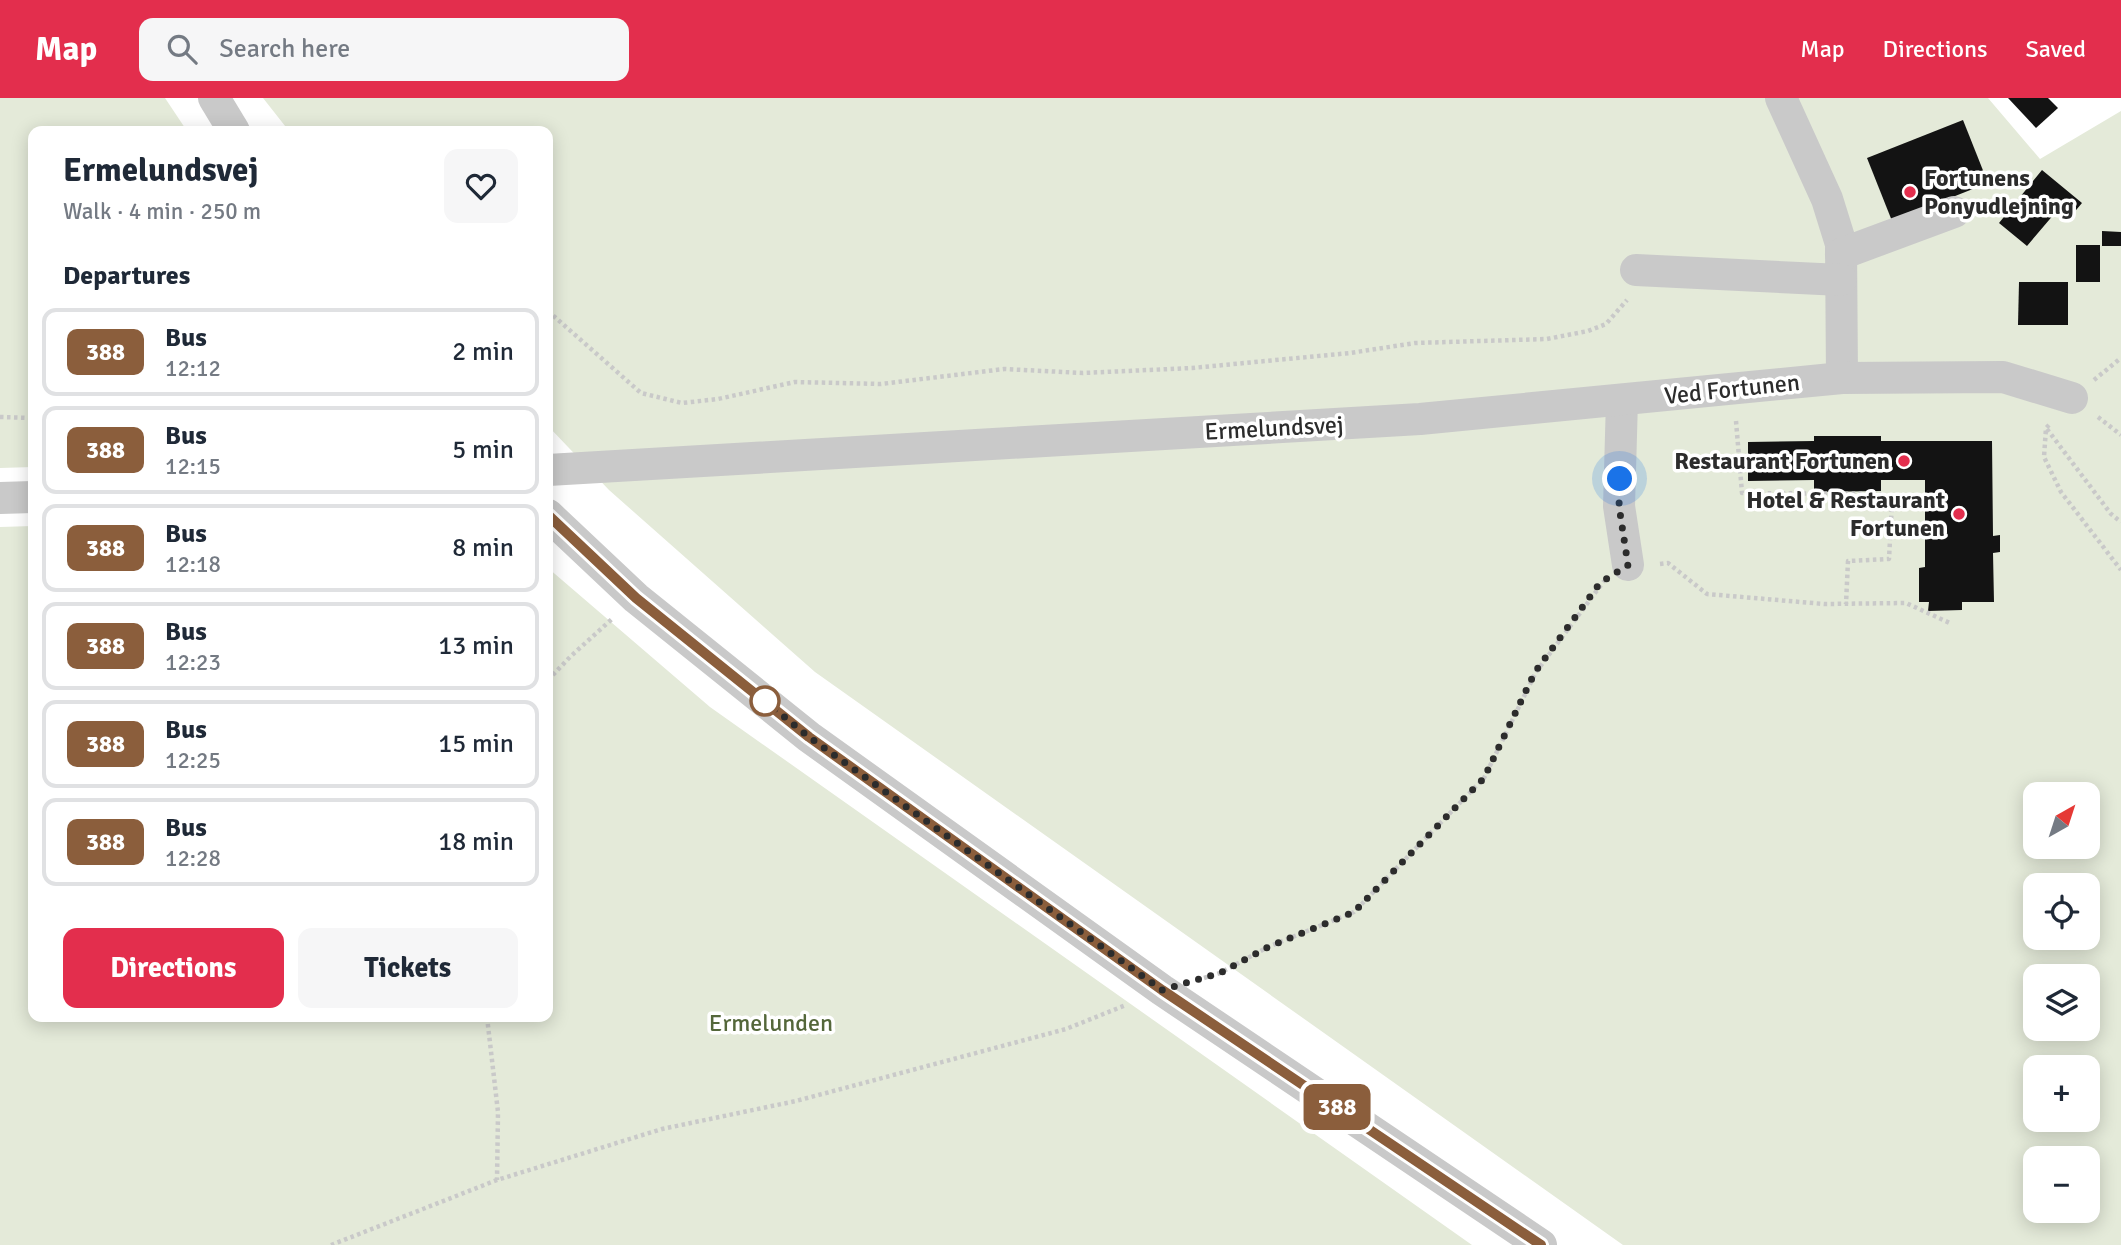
<!DOCTYPE html>
<html lang="en">
<head>
<meta charset="utf-8">
<style>
	:root { --surface:#fff; --page:#f6f6f7; --text:#1f2937; --muted:#747a83; --line:#e0e1e3; --accent:#e32e4d }
	body { margin:0; font-family:Signika,sans-serif; background:var(--page); color:var(--text); height:100vh; display:flex; flex-direction:column; font-size:26px; white-space:nowrap }
	* { box-sizing:border-box; margin:0 }
	p { font-size:23px; color:var(--muted) }
	.icon { flex:none; width:38px; height:38px; fill:none; stroke:currentColor; stroke-width:2; stroke-linecap:round; stroke-linejoin:round }
	.map { position:relative; flex:1; overflow:hidden }
	.side { position:absolute; left:28px; top:28px; width:525px; height:896px; display:flex; flex-direction:column; background:var(--surface); border-radius:14px; box-shadow:0 4px 18px #0003 }
	.side>* { flex:none }
	.badge { padding:0 14px; border-radius:10px; font-size:24px; line-height:46px }
	.needle { width:46px; rotate:39deg }
	.controls { position:absolute; left:2023px; top:684px; display:grid; gap:14px }
	.controls a { display:grid; place-items:center; width:77px; height:77px; border-radius:14px; background:var(--surface); box-shadow:0 4px 18px #0003; font-size:35px }
	.you { position:absolute; width:35px; height:35px; margin:-18px; border:5px solid #fff; border-radius:50%; background:#1a73e8; box-shadow:0 0 0 10px #1a73e833 }
	.map>.badge { position:absolute; translate:-50% -50%; box-shadow:0 0 0 4px #fff }
	h2 { padding:0 35px; font-size:26px; line-height:63px }
	.round { display:grid; place-items:center; flex:none; width:74px; height:74px; border-radius:14px; background:var(--page) }
	.summary { display:flex; align-items:center; justify-content:space-between; height:119px; padding:0 35px }
	h1 { font-size:33px; font-weight:700; line-height:52px }
	.primary-button { display:flex; gap:14px; margin-top:auto; padding:14px 35px }
	.primary-button a { flex:1; height:80px; border-radius:14px; background:var(--accent); color:#fff; font-size:28px; font-weight:700; line-height:80px; text-align:center }
	.primary-button a+a { background:var(--page); color:var(--text) }
	ul { padding:0; list-style:none }
	li { display:flex; align-items:center; gap:21px; height:88px; margin:0 14px 10px; padding:0 21px; border:4px solid var(--line); border-radius:14px }
	li div { flex:1 }
	li b { display:block; font-size:26px }
	li em { font-style:normal }
	li .badge { min-width:77px; font-weight:700; text-align:center }
	header { display:flex; align-items:center; gap:42px; box-sizing:border-box; height:98px; padding:0 35px; background:var(--accent); color:#fff }
	header strong { font-size:33px }
	nav { display:flex; gap:38px; margin-inline-start:auto; font-size:24px }
	.search { width:490px; height:63px; background:var(--page); display:flex; align-items:center; gap:18px; box-sizing:border-box; padding:0 24px; border-radius:14px; color:var(--muted); font-size:26px }
	.map>svg:first-child { display:block }
	.green { fill:#e4ead9; fill-rule:evenodd }
	.building { fill:#131313 }
	.lines { fill:none; stroke-linecap:round; stroke-linejoin:round }
	.path { stroke:#c9c9c9; stroke-width:4.5; stroke-dasharray:3.5 3.5; stroke-linecap:butt }
	.minor { stroke:#c9c9c9; stroke-width:32 }
	.line-casing { stroke:#fff; stroke-width:16 }
	.line { stroke:#8b5e3c; stroke-width:10 }
	.walk { stroke:#2c2c2c; stroke-width:7; stroke-dasharray:0 12.6 }
	.poi-dot { fill:#e32e4d; stroke:#fff; stroke-width:2.5 }
	.stop-dot { fill:#fff; stroke:#8b5e3c; stroke-width:3.5 }
	.labels { text-anchor:middle; stroke-width:7; stroke-linejoin:round; paint-order:stroke }
	.poi-label { font-size:24px; font-weight:bold; fill:#2c2c2c; stroke:#fff; text-anchor:end }
	.street-label { font-size:24px; fill:#2c2c2c; stroke:#fff }
	.park-label { font-size:24px; fill:#54673a; stroke:#fff }
</style>
</head>
<body>
<header>
<strong>Map</strong>
<div class="search"><svg class="icon" aria-label="search" viewBox="0 0 24 24"><circle cx="10" cy="10" r="6"/><path d="M15 15l6 6"/></svg>Search here</div>
<nav><a>Map</a><a>Directions</a><a>Saved</a></nav>
</header>
<div class="map">
<svg width="2121" height="1147" viewBox="0 0 2121 1147">
	<rect width="100%" height="100%" fill="#fff"/>
	<g class="green">
		<path d="M 0,0 L 165,0 L 187,33 L 33,33 L 33,369 L 0,370 Z"/>
		<path d="M 263,0 L 1988,0 L 2040,61 L 2121,13 L 2121,1147 L 1623,1147 L 815,574 L 609,392 L 548,328 L 548,33 L 289,33 ZM 2035,696 L 2088,696 L 2088,749 L 2035,749 ZM 2035,788 L 2088,788 L 2088,840 L 2035,840 ZM 2035,878 L 2088,878 L 2088,931 L 2035,931 ZM 2035,970 L 2088,970 L 2088,1022 L 2035,1022 ZM 2035,1060 L 2088,1060 L 2088,1113 L 2035,1113 Z"/>
		<path d="M 33,428 L 33,919 L 548,919 L 548,470 L 710,609 L 1472,1147 L 0,1147 L 0,429 Z"/>
	</g>
	<g class="building">
		<path d="M 2008,0 L 2048,0 L 2058,10 L 2036,30 Z"/>
		<path d="M 1963,22 L 1988,85 L 1892,123 L 1867,60 Z"/>
		<path d="M 2042,72 L 2082,105 L 2066,124 L 2055,115 L 2027,148 L 1999,125 Z"/>
		<path d="M 2102,133 L 2121,134 L 2121,148 L 2102,148 Z"/>
		<rect x="2076" y="147" width="24" height="37"/>
		<path d="M 2019,184 L 2068,184 L 2068,227 L 2018,227 Z"/>
		<path d="M 1814,338 L 1881,338 L 1881,343 L 1992,343 L 1993,438 L 2000,437 L 2000,454 L 1993,455 L 1994,504 L 1962,504 L 1962,512 L 1928,513 L 1929,504 L 1919,504 L 1919,470 L 1925,469 L 1925,382 L 1881,382 L 1881,393 L 1814,394 L 1814,382 L 1748,383 L 1748,344 L 1814,343 Z"/>
	</g>
	<g class="lines">
		<g class="path">
			<path d="M 548,213 L 641,295 L 682,305 L 718,301 L 795,284 L 881,286 L 1004,271 L 1083,275 L 1192,270 L 1350,255 L 1415,245 L 1547,241 L 1588,233 L 1606,226 L 1627,202"/>
			<path d="M 2094,282 L 2121,260"/>
			<path d="M 0,319 L 33,320"/>
			<path d="M 2098,319 L 2121,337"/>
			<path d="M 1736,323 L 1742,395 L 1880,396 L 1892,405 L 1889,461 L 1848,463 L 1846,506"/>
			<path d="M 2049,327 L 2046,330 L 2044,359 L 2061,394 L 2121,472"/>
			<path d="M 2047,331 L 2111,416 L 2121,424"/>
			<path d="M 1660,466 L 1668,465 L 1707,496 L 1824,506 L 1906,505 L 1952,526"/>
			<path d="M 548,582 L 571,558 L 612,521"/>
			<path d="M 1204,880 L 1220,875 L 1268,849 L 1354,814 L 1484,680 L 1536,574 L 1604,483"/>
			<path d="M 487,919 L 498,1014 L 497,1082"/>
			<path d="M 331,1147 L 497,1082 L 662,1031 L 796,1003 L 1066,931 L 1126,907"/>
		</g>
		<g class="minor">
			<path d="M 214,0 L 234,33"/>
			<path d="M 1781,0 L 1827,101 L 1841,146 L 1842,280"/>
			<path d="M 1841,156 L 1954,114"/>
			<path d="M 1636,172 L 1841,182"/>
			<path d="M 1622,302 L 1619,408 L 1628,467"/>
			<path d="M 548,372 L 1420,321 L 1842,280 L 2003,279 L 2072,300"/>
			<path d="M 0,400 L 33,399"/>
			<path d="M 548,417 L 636,500 L 809,639 L 1162,892 L 1541,1147"/>
		</g>
	</g>
	<g class="lines">
		<defs>
			<path id="line" d="M 548,417 L 636,500 L 809,639 L 1162,892 L 1541,1147"/>
		</defs>
		<use href="#line" class="line-casing"/>
		<use href="#line" class="line"/>
		<path class="walk" d="M 765,603 L 809,639 L 1162,892 L 1220,875 L 1268,849 L 1354,814 L 1484,680 L 1535,574 L 1600,485 L 1628,467 L 1619,408 L 1620,381"/>
	</g>
	<g class="poi-dot">
		<circle cx="1910" cy="94" r="7"/>
		<circle cx="1904" cy="363" r="7"/>
		<circle cx="1959" cy="416" r="7"/>
	</g>
	<circle class="stop-dot" cx="765" cy="603" r="14"/>
	<g class="labels">
		<g class="poi-label">
			<text x="1924" y="88" text-anchor="start">Fortunens<tspan x="1924" dy="28">Ponyudlejning</tspan></text>
			<text x="1890" y="371">Restaurant Fortunen</text>
			<text x="1945" y="410">Hotel &amp; Restaurant<tspan x="1945" dy="28">Fortunen</tspan></text>
		</g>
		<g class="street-label">
			<text transform="translate(1732 291) rotate(-6)" y="8">Ved Fortunen</text>
			<text transform="translate(1274 330) rotate(-3)" y="8">Ermelundsvej</text>
		</g>
		<g class="park-label">
			<text x="771" y="933">Ermelunden</text>
		</g>
	</g>
</svg>
<div class="controls">
<a><svg class="needle" viewBox="-14 -14 28 28"><path d="M0-13l5 13h-10z" fill="#e53935"/><path d="M0 13l5-13h-10z" fill="#747a83"/></svg></a>
<a><svg class="icon" aria-label="locate" viewBox="0 0 24 24"><circle cx="12" cy="12" r="6"/><path d="M12 2v4M12 18v4M2 12h4M18 12h4"/></svg></a>
<a><svg class="icon" aria-label="layers" viewBox="0 0 24 24"><path d="M12 4l9 5-9 5-9-5zM3 14l9 5 9-5"/></svg></a>
<a>+</a>
<a>−</a>
</div>
<div class="you" style="left:1620px;top:381px"></div>
<b class="badge" style="left:1337px;top:1009px;background:#8b5e3c;color:#fff">388</b>
<section class="side">
<div class="summary"><div><h1>Ermelundsvej</h1><p>Walk · 4 min · 250 m</p></div><a class="round"><svg class="icon" aria-label="heart" viewBox="0 0 24 24"><path d="M12 20l-8-8c-3-5 5-10 8-4 3-6 11-1 8 4z"/></svg></a></div>
<h2>Departures</h2>
<ul>
<li><span class="badge" style="background:#8b5e3c;color:#fff">388</span><div><b>Bus</b><p>12:12</p></div><em>2 min</em></li>
<li><span class="badge" style="background:#8b5e3c;color:#fff">388</span><div><b>Bus</b><p>12:15</p></div><em>5 min</em></li>
<li><span class="badge" style="background:#8b5e3c;color:#fff">388</span><div><b>Bus</b><p>12:18</p></div><em>8 min</em></li>
<li><span class="badge" style="background:#8b5e3c;color:#fff">388</span><div><b>Bus</b><p>12:23</p></div><em>13 min</em></li>
<li><span class="badge" style="background:#8b5e3c;color:#fff">388</span><div><b>Bus</b><p>12:25</p></div><em>15 min</em></li>
<li><span class="badge" style="background:#8b5e3c;color:#fff">388</span><div><b>Bus</b><p>12:28</p></div><em>18 min</em></li>
</ul>
<div class="primary-button"><a>Directions</a><a>Tickets</a></div>
</section>
</div>
</body>
</html>
